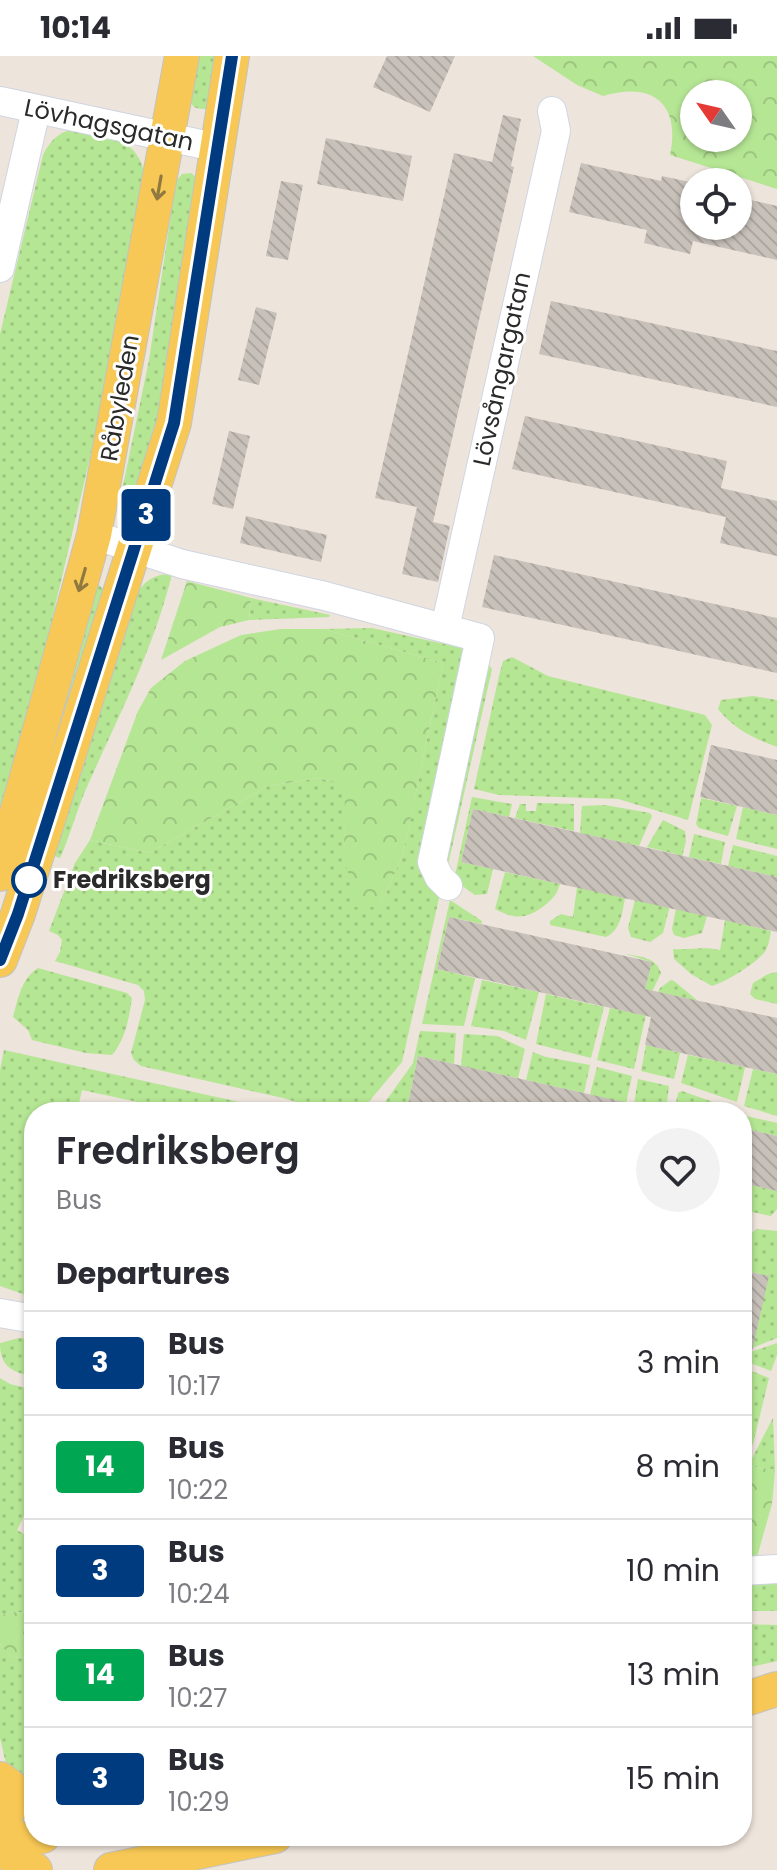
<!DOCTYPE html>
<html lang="en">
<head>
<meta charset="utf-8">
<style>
	:root { --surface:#fff; --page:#f2f2f3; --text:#2b2b33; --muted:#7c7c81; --line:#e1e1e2 }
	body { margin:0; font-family:Poppins,sans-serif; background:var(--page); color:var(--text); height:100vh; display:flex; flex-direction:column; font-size:30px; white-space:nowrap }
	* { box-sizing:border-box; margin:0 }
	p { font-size:26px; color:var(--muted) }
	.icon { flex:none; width:44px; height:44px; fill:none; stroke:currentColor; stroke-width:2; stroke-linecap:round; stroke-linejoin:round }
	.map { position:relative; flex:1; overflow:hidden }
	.panel { position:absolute; left:24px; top:1046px; width:728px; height:744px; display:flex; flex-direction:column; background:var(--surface); border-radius:32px; box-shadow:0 2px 6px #0004 }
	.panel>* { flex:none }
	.badge { padding:0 16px; border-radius:6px; font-size:28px; line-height:52px }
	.needle { width:52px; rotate:304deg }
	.controls { position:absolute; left:680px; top:24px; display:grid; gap:16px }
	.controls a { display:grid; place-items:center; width:72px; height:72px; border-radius:50%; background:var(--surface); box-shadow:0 2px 6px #0004; font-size:40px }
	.map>.badge { position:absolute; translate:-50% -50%; box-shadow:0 0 0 4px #fff }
	h2 { padding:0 32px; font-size:30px; line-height:72px }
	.round { display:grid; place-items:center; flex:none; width:84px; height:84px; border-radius:42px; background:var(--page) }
	.headline { display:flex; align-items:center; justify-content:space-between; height:136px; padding:0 32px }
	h1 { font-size:38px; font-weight:600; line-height:60px }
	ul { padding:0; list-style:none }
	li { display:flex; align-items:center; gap:24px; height:104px; padding:0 32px; border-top:2px solid var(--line) }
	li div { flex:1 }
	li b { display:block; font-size:30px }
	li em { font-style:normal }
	li .badge { min-width:88px; font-weight:700; text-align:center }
	.status { display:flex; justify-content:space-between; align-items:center; height:56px; padding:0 40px; background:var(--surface); direction:ltr }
	.status svg { height:22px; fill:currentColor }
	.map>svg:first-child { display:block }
	.grass { fill:url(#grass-dots) }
	.forest { fill:url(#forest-crowns); fill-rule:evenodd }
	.building { fill:url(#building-back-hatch) }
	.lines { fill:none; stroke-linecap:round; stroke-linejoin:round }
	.minor-casing { stroke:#d0d5e3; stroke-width:30 }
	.major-casing { stroke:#c3c3c3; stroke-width:36 }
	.minor { stroke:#fff; stroke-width:28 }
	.major { stroke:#f7c855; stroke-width:34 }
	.oneway { stroke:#907940 }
	.line-casing { stroke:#fff; stroke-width:18 }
	.line { stroke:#003b80; stroke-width:12 }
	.stop-dot { fill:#fff; stroke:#003b80; stroke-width:4 }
	.labels { text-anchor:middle; stroke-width:6; stroke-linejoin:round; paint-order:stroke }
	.street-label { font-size:24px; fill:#2a2a2a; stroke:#fff }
	.stop-label { font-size:24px; font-weight:bold; fill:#2a2a2a; stroke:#fff; text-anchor:start }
</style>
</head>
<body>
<div class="status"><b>10:14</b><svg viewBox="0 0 49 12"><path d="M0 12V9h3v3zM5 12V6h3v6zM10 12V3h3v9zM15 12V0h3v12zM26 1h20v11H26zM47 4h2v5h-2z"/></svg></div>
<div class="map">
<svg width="777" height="1814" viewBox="0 0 777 1814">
	<defs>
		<pattern id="grass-dots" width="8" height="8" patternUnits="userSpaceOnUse" patternTransform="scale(2)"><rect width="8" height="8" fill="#b5e694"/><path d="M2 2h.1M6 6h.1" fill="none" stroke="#9cc580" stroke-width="1.8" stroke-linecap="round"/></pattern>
		<pattern id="forest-crowns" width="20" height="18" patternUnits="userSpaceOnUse" patternTransform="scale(2)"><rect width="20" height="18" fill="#b5e694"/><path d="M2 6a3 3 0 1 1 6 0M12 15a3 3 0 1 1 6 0" fill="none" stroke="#9cc580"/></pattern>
		<pattern id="building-back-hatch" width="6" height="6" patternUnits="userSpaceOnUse" patternTransform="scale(2)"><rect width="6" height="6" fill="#c8c1ba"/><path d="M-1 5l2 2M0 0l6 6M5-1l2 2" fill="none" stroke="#aca6a0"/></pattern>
	</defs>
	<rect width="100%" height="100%" fill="#ede4db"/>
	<g class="grass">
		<path d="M 196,0 L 219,0 L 212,45 L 206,53 C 197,53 192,52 189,43 Z"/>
		<path d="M 78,72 C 110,81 138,82 145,120 L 104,342 L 0,785 L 0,278 L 43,99 C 52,82 59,76 78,72 Z"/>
		<path d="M 191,117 L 197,122 L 155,393 L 130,458 L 120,455 L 119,449 L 149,304 L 176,125 L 182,118 Z"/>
		<path d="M 172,518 C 153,595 118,661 86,733 C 76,756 70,780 60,802 L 52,799 L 133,544 C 143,526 152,518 172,518 Z"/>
		<path d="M 99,529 L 104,534 L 105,540 L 63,659 L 60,660 L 91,530 Z"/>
		<path d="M 251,542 L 330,559 L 329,561 L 249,564 Z"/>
		<path d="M 372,572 L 467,593 L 440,838 L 402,1006 L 362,1054 L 330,1056 L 283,1042 L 141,1010 L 134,1004 L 131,997 L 145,944 L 144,935 L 138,929 L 55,905 L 60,896 L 62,884 L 58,879 L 49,875 L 75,807 L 90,784 L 149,797 L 268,730 L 319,722 L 346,730 L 344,799 L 380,851 L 403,798 L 443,607 L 323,573 Z"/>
		<path d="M 512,601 L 548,620 L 705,659 L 712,669 L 688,764 L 618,743 L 499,739 L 474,733 L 499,620 L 503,605 Z"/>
		<path d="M 487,606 L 492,613 L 446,818 L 442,805 Z"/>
		<path d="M 753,640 L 777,644 L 777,691 C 753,682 734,673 718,653 L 721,644 Z"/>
		<path d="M 472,741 L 512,748 L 509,761 L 473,753 L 461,806 L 493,813 L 487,838 L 475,839 L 454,824 Z"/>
		<path d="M 701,742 L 737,750 L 728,780 L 699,772 L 696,768 Z"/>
		<path d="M 537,747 L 574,748 L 574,775 L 515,762 L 520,748 L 526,748 L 526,755 L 536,755 Z"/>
		<path d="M 605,749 L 650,757 L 652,760 L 639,790 L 580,777 L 582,750 Z"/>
		<path d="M 743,751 L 777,759 L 777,793 L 736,783 Z"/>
		<path d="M 663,764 L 685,775 L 686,785 L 663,877 L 650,886 L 631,881 L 628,872 L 635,844 L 664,850 L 676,798 L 647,791 Z"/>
		<path d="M 694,778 L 725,786 L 721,808 L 689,801 Z"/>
		<path d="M 733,789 L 777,800 L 777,821 L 728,810 Z"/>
		<path d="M 505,816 L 560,828 C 557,838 553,843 545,849 C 528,863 515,864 495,853 Z"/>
		<path d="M 577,831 L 625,842 C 622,857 621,874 606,881 L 550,869 L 550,865 L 561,858 L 573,861 Z"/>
		<path d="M 450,844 L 482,865 L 482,868 L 449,861 L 437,913 L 475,922 L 464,970 L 422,968 Z"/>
		<path d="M 676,853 L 707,860 L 702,877 L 684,882 L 674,879 L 672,873 Z"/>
		<path d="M 725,864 L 771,875 C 770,881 769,888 766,894 C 759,906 726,926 712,930 L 691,918 L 674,903 L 673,893 C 690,894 705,890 720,894 Z"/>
		<path d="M 626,898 C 641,901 656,901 661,917 L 650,940 L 634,1013 L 597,1004 L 610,952 L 640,958 L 651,906 Z"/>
		<path d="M 38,912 L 127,937 L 132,942 C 129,963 125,984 112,999 L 86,997 L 32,984 L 28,974 L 13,961 C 18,943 21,923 38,912 Z"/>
		<path d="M 777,916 L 777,948 L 755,943 L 750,938 L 753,927 L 768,918 Z"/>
		<path d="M 482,924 L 539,936 L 526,984 L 504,975 L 471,970 Z"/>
		<path d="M 671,924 L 674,925 L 698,945 L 658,936 L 660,932 Z"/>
		<path d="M 546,938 L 604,951 L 591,1002 L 536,988 Z"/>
		<path d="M 420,975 L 456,977 L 454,1008 L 418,1000 L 407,1053 L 420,1056 L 378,1056 L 413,1007 Z"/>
		<path d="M 464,978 L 497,980 L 525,993 L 518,1022 L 461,1010 Z"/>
		<path d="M 646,989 L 680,997 L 674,1023 L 641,1015 Z"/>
		<path d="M 4,994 L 284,1056 L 209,1056 L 180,1050 L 179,1055 L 82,1034 L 77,1056 L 34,1056 L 34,1242 L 0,1230 L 0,1014 Z"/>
		<path d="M 533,996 L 546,1001 L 590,1009 L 584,1037 L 526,1024 Z"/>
		<path d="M 688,999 L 745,1011 L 737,1046 L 681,1027 Z"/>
		<path d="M 597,1011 L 632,1020 L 624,1056 L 590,1038 Z"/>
		<path d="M 753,1013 L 777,1018 L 777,1060 L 744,1050 Z"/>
		<path d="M 638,1023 L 669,1030 L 666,1055 L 634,1048 Z"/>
		<path d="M 682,1035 L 730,1052 L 733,1056 L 674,1056 L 678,1037 Z"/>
		<path d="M 742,1059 L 777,1067 L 777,1080 L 742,1072 Z"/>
		<path d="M 742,1127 L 777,1135 L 777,1153 L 771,1160 L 742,1154 Z"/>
		<path d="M 757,1173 L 777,1175 L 777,1282 L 742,1296 L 768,1220 L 742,1214 C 742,1199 743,1180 757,1173 Z"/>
		<path d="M 19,1282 L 34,1283 L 34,1321 C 12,1316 0,1311 0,1287 Z"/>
		<path d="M 777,1287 L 777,1299 L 771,1315 L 742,1304 L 742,1299 Z"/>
		<path d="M 742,1311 L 769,1322 L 753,1388 L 742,1402 L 744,1332 L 742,1331 Z"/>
		<path d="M 0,1322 L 10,1328 L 34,1334 L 34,1440 L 17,1474 L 31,1482 L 34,1493 L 34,1557 L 9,1556 L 0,1561 Z"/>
		<path d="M 773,1362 L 775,1414 L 748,1410 Z"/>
		<path d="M 777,1525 L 777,1555 L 742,1555 L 742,1527 Z"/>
		<path d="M 742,1568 L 777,1569 L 777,1605 L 742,1613 Z"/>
		<path d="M 0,1588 L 12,1602 L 34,1601 L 34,1740 L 7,1712 L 0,1682 Z"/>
	</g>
	<g class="forest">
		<path d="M 533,0 L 777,0 L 777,133 L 670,99 C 681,47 652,25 603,40 L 577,29 ZM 738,38 L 738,82 L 694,82 L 694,38 Z"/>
		<path d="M 187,525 L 251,542 L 249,564 L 220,571 L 161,604 Z"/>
		<path d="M 281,573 L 323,573 L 443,607 L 403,798 L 380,851 L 355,851 L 344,799 L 345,730 L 319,722 L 268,730 L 149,797 L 90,784 L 138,655 L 151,632 L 185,605 L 241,579 Z"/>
		<path d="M 748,1410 L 775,1414 L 772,1448 L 757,1501 L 742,1502 L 742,1414 Z"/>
		<path d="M 9,1556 L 34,1557 L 34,1601 L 12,1602 L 0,1588 L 0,1561 Z"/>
	</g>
	<g class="building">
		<path d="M 387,0 L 455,0 L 430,56 L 373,31 Z"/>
		<path d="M 503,59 L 521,63 L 511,110 L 514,111 L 433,466 L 450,470 L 438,526 L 402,518 L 417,451 L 375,442 L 454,97 L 492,106 Z"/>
		<path d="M 326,82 L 412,100 L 403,145 L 317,128 Z"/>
		<path d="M 581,107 L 661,125 L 662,120 L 694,127 L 694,170 L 738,170 L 738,141 L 777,150 L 777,204 L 693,185 L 690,198 L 644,187 L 647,174 L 569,156 Z"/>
		<path d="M 281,125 L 303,129 L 288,204 L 266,200 Z"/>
		<path d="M 551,245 L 777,295 L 777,351 L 539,298 Z"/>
		<path d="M 256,251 L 277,257 L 259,329 L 238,324 Z"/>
		<path d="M 525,360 L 727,405 L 721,432 L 777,445 L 777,500 L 720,487 L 726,461 L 512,413 Z"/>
		<path d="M 229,375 L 250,380 L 233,453 L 212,448 Z"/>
		<path d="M 246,460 L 327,479 L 321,506 L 240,487 Z"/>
		<path d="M 494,499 L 777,562 L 777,617 L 482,551 Z"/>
		<path d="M 711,689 L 777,704 L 777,759 L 700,741 Z"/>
		<path d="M 473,753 L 777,821 L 777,876 L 461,806 Z"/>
		<path d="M 449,861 L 652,906 L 645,933 L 777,962 L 777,1018 L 645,989 L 651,961 L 437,913 Z"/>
		<path d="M 418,1000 L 633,1048 L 632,1056 L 420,1056 L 407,1053 Z"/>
		<path d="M 742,1072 L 777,1080 L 777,1135 L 742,1127 Z"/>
		<path d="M 742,1214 L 769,1220 L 750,1304 L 742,1303 Z"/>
	</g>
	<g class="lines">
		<defs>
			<g id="minor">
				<path d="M 0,45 L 219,92"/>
				<path d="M 0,212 L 36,54"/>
				<path d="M 94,479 L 182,508 L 325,540 L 480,582 L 432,806 L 439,821 L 448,830"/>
				<path d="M 445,572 L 556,75 L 552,55"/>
				<path d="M 0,1257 L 34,1263"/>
				<path d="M 742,1515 L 777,1513"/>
			</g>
			<g id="major">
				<path d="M 0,818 L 94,479 L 182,0"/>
				<path d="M 0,904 L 18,858 L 174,367 L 232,0"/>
				<path d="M 742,1644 L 777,1633"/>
				<path d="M 0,1723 L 34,1748"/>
				<path d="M 0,1737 L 6,1764 L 0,1786"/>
				<path d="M 0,1789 L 43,1780"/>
				<path d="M 0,1790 L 24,1810 L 35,1814"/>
				<path d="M 111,1814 L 275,1780"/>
			</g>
		</defs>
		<use href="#minor" class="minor-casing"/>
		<use href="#major" class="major-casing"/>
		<use href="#minor" class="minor"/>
		<use href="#major" class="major"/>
	</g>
	<defs><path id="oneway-shaft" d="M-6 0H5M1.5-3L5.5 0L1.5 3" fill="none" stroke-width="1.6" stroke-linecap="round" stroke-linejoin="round" transform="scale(2)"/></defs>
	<g class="oneway">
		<use href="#oneway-shaft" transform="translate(159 132) rotate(100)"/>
		<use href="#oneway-shaft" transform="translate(82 524) rotate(106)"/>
	</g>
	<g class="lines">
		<defs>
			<path id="line" d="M 0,904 L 18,858 L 174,367 L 232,0"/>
		</defs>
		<use href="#line" class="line-casing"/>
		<use href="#line" class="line"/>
	</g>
	<circle class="stop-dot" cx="29" cy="824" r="16"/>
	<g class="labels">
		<g class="street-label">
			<text transform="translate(109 69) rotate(12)" y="8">Lövhagsgatan</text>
			<text transform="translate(502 313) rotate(-78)" y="8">Lövsångargatan</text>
			<text transform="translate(120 342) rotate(-80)" y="8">Råbyleden</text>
		</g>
		<g class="stop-label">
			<text x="53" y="832">Fredriksberg</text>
		</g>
	</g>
</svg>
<div class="controls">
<a><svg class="needle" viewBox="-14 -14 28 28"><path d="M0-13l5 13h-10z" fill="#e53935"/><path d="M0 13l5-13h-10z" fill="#7c7c81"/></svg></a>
<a><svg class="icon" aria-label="locate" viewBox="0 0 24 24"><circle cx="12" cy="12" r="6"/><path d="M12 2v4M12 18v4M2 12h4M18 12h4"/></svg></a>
</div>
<b class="badge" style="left:146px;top:459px;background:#003b80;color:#fff">3</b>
<section class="panel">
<div class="headline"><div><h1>Fredriksberg</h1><p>Bus</p></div><a class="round"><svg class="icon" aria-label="heart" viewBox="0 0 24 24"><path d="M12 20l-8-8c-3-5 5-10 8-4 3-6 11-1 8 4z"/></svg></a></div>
<h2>Departures</h2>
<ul>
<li><span class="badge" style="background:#003b80;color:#fff">3</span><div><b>Bus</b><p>10:17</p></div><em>3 min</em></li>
<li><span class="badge" style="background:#00a651;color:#fff">14</span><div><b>Bus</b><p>10:22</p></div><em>8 min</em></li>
<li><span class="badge" style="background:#003b80;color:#fff">3</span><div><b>Bus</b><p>10:24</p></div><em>10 min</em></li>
<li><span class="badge" style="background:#00a651;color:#fff">14</span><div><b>Bus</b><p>10:27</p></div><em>13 min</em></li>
<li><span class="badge" style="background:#003b80;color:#fff">3</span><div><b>Bus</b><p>10:29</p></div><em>15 min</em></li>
</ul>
</section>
</div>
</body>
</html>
